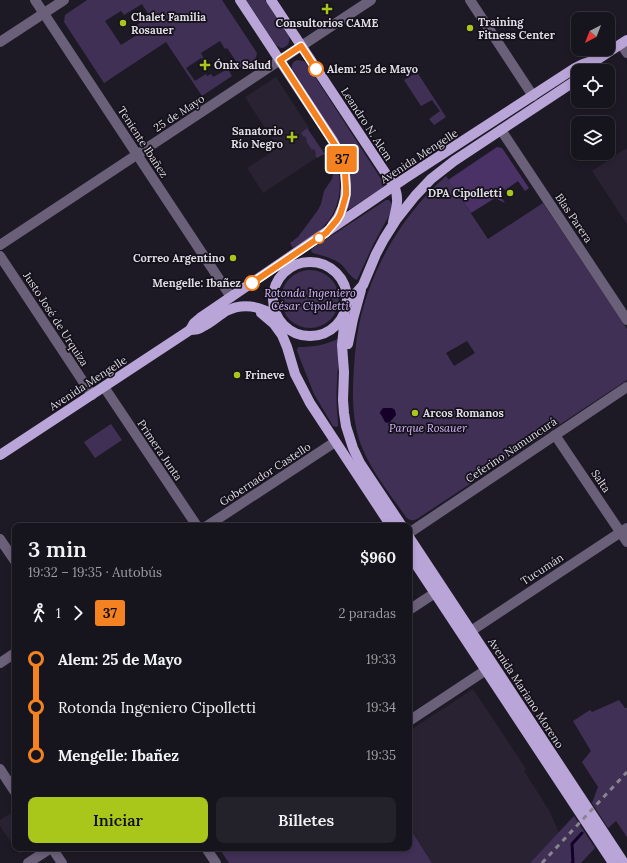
<!DOCTYPE html>
<html lang="es">
<head>
<meta charset="utf-8">
<style>
	:root { --surface:#16141c; --page:#232129; --text:#f1f3f6; --muted:#9e9ea3; --line:#35333b; --accent:#a9c71a }
	body { margin:0; font-family:Lora,serif; background:var(--page); color:var(--text); height:100vh; display:flex; flex-direction:column; font-size:15px; white-space:nowrap }
	* { box-sizing:border-box; margin:0 }
	p { font-size:13px; color:var(--muted) }
	.icon { flex:none; width:22px; height:22px; fill:none; stroke:currentColor; stroke-width:2; stroke-linecap:round; stroke-linejoin:round }
	.map { position:relative; flex:1; overflow:hidden }
	.drawer { position:absolute; left:12px; top:523px; width:400px; height:328px; display:flex; flex-direction:column; background:var(--surface); border-radius:8px; box-shadow:0 2px 6px #0003,0 0 0 1px var(--line) }
	.drawer>* { flex:none }
	.badge { padding:0 8px; border-radius:3px; font-size:14px; line-height:26px }
	.needle { width:26px; rotate:222deg }
	.tools { position:absolute; left:571px; top:12px; display:grid; gap:8px }
	.tools a { display:grid; place-items:center; width:44px; height:44px; border-radius:8px; background:var(--surface); box-shadow:0 2px 6px #0003,0 0 0 1px var(--line); font-size:20px }
	.map>.badge { position:absolute; translate:-50% -50%; box-shadow:0 0 0 2px #fff }
	.legs { display:flex; align-items:center; gap:6px; height:44px; padding:0 16px; font-size:13px }
	.legs p { margin-inline-start:auto }
	.overview { display:flex; align-items:center; justify-content:space-between; height:68px; padding:0 16px }
	h1 { font-size:22px; font-weight:600; line-height:30px }
	.action { display:flex; gap:8px; margin-top:auto; padding:8px 16px }
	.action a { flex:1; height:46px; border-radius:8px; background:var(--accent); color:#111; font-size:16px; font-weight:600; line-height:46px; text-align:center }
	.action a+a { background:var(--page); color:var(--text) }
	ul { padding:0 16px; list-style:none }
	li { display:flex; align-items:center; gap:14px; height:48px; font-size:15px }
	li i { display:grid; place-items:center; width:6px; height:100%; margin:0 5px; background:currentColor }
	li i::after { content:''; width:10px; height:10px; margin:-5px; border:3px solid; border-radius:50%; background:var(--surface) }
	li p { margin-inline-start:auto }
	li:first-child i { background:linear-gradient(#0000 50%,currentColor 0) }
	li:last-child i { background:linear-gradient(currentColor 50%,#0000 0) }
	.map>svg:first-child { display:block }
	.built { fill:#292232 }
	.green { fill:#413056; fill-rule:evenodd }
	.forest { fill:#4a3267 }
	.water { fill:#140029 }
	.lines { fill:none; stroke-linecap:round; stroke-linejoin:round }
	.stream { stroke:#140029; stroke-width:3 }
	.minor { stroke:#6a6079; stroke-width:10 }
	.major { stroke:#baa5d9; stroke-width:10 }
	.rail { stroke:#88858e; stroke-width:3; stroke-dasharray:5 5; stroke-linecap:butt }
	.line-1-casing { stroke:#fff; stroke-width:9 }
	.line-1 { stroke:#f58220; stroke-width:6 }
	.poi-dot { fill:#a9c71a; stroke:#15111b; stroke-width:1.5 }
	.stop-1-dot { fill:#fff; stroke:#f58220; stroke-width:2 }
	.labels { text-anchor:middle; stroke-width:3.5; stroke-linejoin:round; paint-order:stroke }
	.poi-label { font-size:11px; font-weight:bold; fill:#dfdce4; stroke:#15111b; text-anchor:start }
	.stop-label { font-size:11px; font-weight:bold; fill:#dfdce4; stroke:#15111b; text-anchor:start }
	.street-label { font-size:11px; fill:#dfdce4; stroke:#15111b }
	.park-label { font-size:11px; font-style:italic; fill:#d5b9fc; stroke:#15111b }
</style>
</head>
<body>
<div class="map">
<svg width="627" height="863" viewBox="0 0 627 863">
	<rect width="100%" height="100%" fill="#1e1a25"/>
	<g class="built">
		<path d="M 276,77 L 309,128 L 308,129 L 324,153 L 263,193 L 247,168 L 278,148 L 245,97 Z"/>
		<path d="M 627,148 L 627,224 L 592,171 Z"/>
		<path d="M 473,689 L 526,769 L 524,771 L 550,812 L 559,833 L 530,863 L 432,863 L 409,827 L 409,731 Z"/>
		<path d="M 11,813 L 15,819 L 15,848 L 28,848 L 19,854 L 0,826 L 0,820 Z"/>
	</g>
	<g class="green">
		<path d="M 87,0 L 222,0 L 257,53 L 255,61 L 242,70 L 227,48 L 225,49 L 220,41 L 201,53 L 204,59 L 202,60 L 201,58 L 186,68 L 195,81 L 206,74 L 207,76 L 211,74 L 213,77 L 224,71 L 219,62 L 221,61 L 223,65 L 225,64 L 232,76 L 202,96 L 166,42 L 104,83 L 64,22 L 65,15 ZM 142,4 L 150,17 L 135,26 L 140,33 L 121,45 L 105,21 L 121,11 L 124,15 Z"/>
		<path d="M 246,0 L 265,0 L 289,37 C 290,43 288,47 281,48 L 276,45 Z"/>
		<path d="M 297,60 L 303,61 L 306,63 L 383,182 L 384,184 L 382,188 L 350,209 L 349,209 L 347,207 C 353,185 351,166 340,146 L 292,71 C 291,66 292,62 297,60 Z"/>
		<path d="M 417,72 L 446,117 L 434,125 L 429,119 L 440,111 L 432,100 L 421,106 L 404,80 Z"/>
		<path d="M 307,128 L 324,153 L 329,150 C 346,175 343,209 321,229 C 313,237 302,242 293,248 L 290,243 L 298,237 L 318,210 L 321,204 L 324,191 L 332,179 L 333,175 L 332,169 L 324,154 L 317,158 L 315,154 L 316,153 L 314,149 L 312,150 L 306,141 L 307,140 L 305,136 L 304,137 L 301,133 Z"/>
		<path d="M 446,176 L 488,239 L 543,203 L 627,329 L 627,380 L 417,519 C 412,521 410,521 406,517 C 390,494 371,471 361,445 C 352,420 352,394 354,367 C 355,353 356,339 359,325 C 371,268 402,215 446,176 ZM 467,341 L 475,353 L 454,366 L 446,353 Z"/>
		<path d="M 386,200 L 389,200 C 393,204 392,208 391,212 L 374,243 L 357,280 C 351,278 346,269 341,264 C 333,258 323,256 313,253 L 311,251 L 312,249 L 316,246 Z"/>
		<circle cx="310" cy="299" r="29"/>
		<path d="M 338,339 L 341,341 C 337,369 335,396 338,423 L 338,426 L 336,427 L 333,426 L 314,394 L 297,351 L 297,349 L 299,347 C 315,347 324,345 338,339 Z"/>
		<path d="M 111,424 L 122,440 L 95,458 L 84,442 Z"/>
		<path d="M 619,700 L 625,708 L 627,708 L 627,837 L 616,821 L 608,828 L 592,803 L 598,787 L 582,762 L 591,751 L 573,721 L 590,710 L 592,712 Z"/>
		<path d="M 574,816 L 595,848 L 581,863 L 530,863 Z"/>
		<path d="M 409,827 L 432,863 L 229,863 L 219,848 L 409,848 Z"/>
	</g>
	<path class="forest" d="M 497,147 L 502,148 L 529,188 L 525,191 L 518,181 L 505,190 L 503,188 L 498,192 L 505,203 L 495,198 L 471,213 L 448,180 Z"/>
	<path class="water" d="M 383,408 L 392,408 L 395,410 L 396,415 L 390,422 C 385,424 385,422 383,418 C 382,415 380,415 380,412 Z"/>
	<g class="lines">
		<path class="stream" d="M 572,863 L 573,862 L 572,844 L 582,833"/>
		<g class="minor">
			<path d="M 35,0 L 231,297"/>
			<path d="M 470,0 L 533,96"/>
			<path d="M 0,42 L 64,0"/>
			<path d="M 621,44 L 627,53"/>
			<path d="M 501,130 L 627,320"/>
			<path d="M 0,245 L 371,0"/>
			<path d="M 0,256 L 92,395"/>
			<path d="M 104,387 L 197,526"/>
			<path d="M 555,435 L 627,542"/>
			<path d="M 207,526 L 335,442"/>
			<path d="M 409,533 L 627,387"/>
			<path d="M 0,539 L 15,561"/>
			<path d="M 409,610 L 441,589"/>
			<path d="M 471,631 L 627,528"/>
			<path d="M 0,663 L 15,653"/>
			<path d="M 409,721 L 492,666"/>
			<path d="M 0,769 L 15,792"/>
			<path d="M 52,848 L 62,863"/>
			<path d="M 206,848 L 216,863"/>
			<path d="M 28,863 L 51,848"/>
		</g>
		<g class="major">
			<path d="M 240,0 L 333,141 C 348,167 353,201 332,226"/>
			<path d="M 271,0 L 394,186 C 400,199 396,209 393,222"/>
			<circle cx="310" cy="299" r="37"/>
			<path d="M 348,302 L 356,293 L 363,285 L 376,254 L 384,239 L 396,220 L 415,196 L 431,179 L 454,161 L 578,79"/>
			<path d="M 261,313 L 274,324 L 282,335 L 287,347 L 295,374 L 310,403 L 391,526"/>
			<path d="M 345,316 L 342,345 L 344,372 L 343,400 L 344,413 L 346,426 L 353,448 L 360,463 L 402,526"/>
			<path d="M 190,330 L 194,323 L 200,318 L 404,179 L 575,68 L 583,64 L 598,59 L 627,40"/>
			<path d="M 348,344 L 353,319 L 361,290"/>
			<path d="M 0,455 L 190,330 C 194,330 199,329 202,327 C 211,323 218,316 226,311 C 244,302 262,307 277,317"/>
			<path d="M 409,537 L 624,863"/>
			<path d="M 409,554 L 613,863"/>
		</g>
		<path class="rail" d="M 542,863 L 627,772"/>
	</g>
	<g class="lines">
		<defs>
			<path id="line-1" d="M 252,283 L 326,233 L 337,220 L 340,215 L 342,209 L 346,195 L 346,188 L 345,173 L 341,156 L 337,148 L 280,60 L 301,46 L 316,69"/>
		</defs>
		<use href="#line-1" class="line-1-casing"/>
		<use href="#line-1" class="line-1"/>
	</g>
	<g class="poi-dot">
		<path d="M325 3h4v4h4v4h-4v4h-4v-4h-4v-4h4z"/>
		<circle cx="123" cy="23" r="4"/>
		<circle cx="470" cy="28" r="4"/>
		<path d="M203 59h4v4h4v4h-4v4h-4v-4h-4v-4h4z"/>
		<path d="M290 131h4v4h4v4h-4v4h-4v-4h-4v-4h4z"/>
		<circle cx="510" cy="193" r="4"/>
		<circle cx="233" cy="258" r="4"/>
		<circle cx="237" cy="375" r="4"/>
		<circle cx="415" cy="413" r="4"/>
	</g>
	<g class="stop-1-dot">
		<circle cx="316" cy="69" r="7"/>
		<circle cx="319" cy="238" r="5"/>
		<circle cx="252" cy="283" r="7"/>
	</g>
	<g class="labels">
		<g class="poi-label">
			<text x="131" y="21">Chalet Familia<tspan x="131" dy="13">Rosauer</tspan></text>
			<text x="478" y="26">Training<tspan x="478" dy="13">Fitness Center</tspan></text>
			<text x="327" y="27" text-anchor="middle">Consultorios CAME</text>
			<text x="214" y="69">Ónix Salud</text>
			<text x="283" y="135" text-anchor="end">Sanatorio<tspan x="283" dy="13">Río Negro</tspan></text>
			<text x="502" y="197" text-anchor="end">DPA Cipolletti</text>
			<text x="225" y="262" text-anchor="end">Correo Argentino</text>
			<text x="245" y="379">Frineve</text>
			<text x="423" y="417">Arcos Romanos</text>
		</g>
		<g class="stop-label">
			<text x="327" y="73">Alem: 25 de Mayo</text>
			<text x="241" y="287" text-anchor="end">Mengelle: Ibañez</text>
		</g>
		<g class="street-label">
			<text transform="translate(179 113) rotate(-33)" y="4">25 de Mayo</text>
			<text transform="translate(367 124) rotate(57)" y="4">Leandro N. Alem</text>
			<text transform="translate(143 142) rotate(57)" y="4">Teniente Ibañez</text>
			<text transform="translate(419 156) rotate(-33)" y="4">Avenida Mengelle</text>
			<text transform="translate(574 218) rotate(56)" y="4">Blas Parera</text>
			<text transform="translate(56 319) rotate(57)" y="4">Justo José de Urquiza</text>
			<text transform="translate(88 383) rotate(-33)" y="4">Avenida Mengelle</text>
			<text transform="translate(160 450) rotate(56)" y="4">Primera Junta</text>
			<text transform="translate(511 450) rotate(-34)" y="4">Ceferino Namuncurá</text>
			<text transform="translate(265 474) rotate(-33)" y="4">Gobernador Castello</text>
			<text transform="translate(601 481) rotate(56)" y="4">Salta</text>
			<text transform="translate(542 569) rotate(-33)" y="4">Tucumán</text>
			<text transform="translate(526 693) rotate(57)" y="4">Avenida Mariano Moreno</text>
		</g>
		<g class="park-label">
			<text x="310" y="297">Rotonda Ingeniero<tspan x="310" dy="13">César Cipolletti</tspan></text>
			<text x="428" y="432">Parque Rosauer</text>
		</g>
	</g>
</svg>
<div class="tools">
<a><svg class="needle" viewBox="-14 -14 28 28"><path d="M0-13l5 13h-10z" fill="#e53935"/><path d="M0 13l5-13h-10z" fill="#9e9ea3"/></svg></a>
<a><svg class="icon" aria-label="locate" viewBox="0 0 24 24"><circle cx="12" cy="12" r="6"/><path d="M12 2v4M12 18v4M2 12h4M18 12h4"/></svg></a>
<a><svg class="icon" aria-label="layers" viewBox="0 0 24 24"><path d="M12 4l9 5-9 5-9-5zM3 14l9 5 9-5"/></svg></a>
</div>
<b class="badge" style="left:342px;top:159px;background:#f58220;color:#111">37</b>
<section class="drawer">
<div class="overview"><div><h1>3 min</h1><p>19:32 – 19:35 · Autobús</p></div><b>$960</b></div>
<div class="legs"><svg class="icon" aria-label="walk" viewBox="0 0 24 24"><circle cx="13" cy="4" r="2"/><path d="M13 8l-2 6 4 7M11 14l-3 7M7 12l3-4h3l4 4"/></svg>1<svg class="icon" aria-label="forward" viewBox="0 0 24 24"><path d="M9 5l7 7-7 7"/></svg><b class="badge" style="background:#f58220;color:#111">37</b><p>2 paradas</p></div>
<ul>
<li><i style="color:#f58220"></i><b>Alem: 25 de Mayo</b><p>19:33</p></li>
<li><i style="color:#f58220"></i><span>Rotonda Ingeniero Cipolletti</span><p>19:34</p></li>
<li><i style="color:#f58220"></i><b>Mengelle: Ibañez</b><p>19:35</p></li>
</ul>
<div class="action"><a>Iniciar</a><a>Billetes</a></div>
</section>
</div>
</body>
</html>
